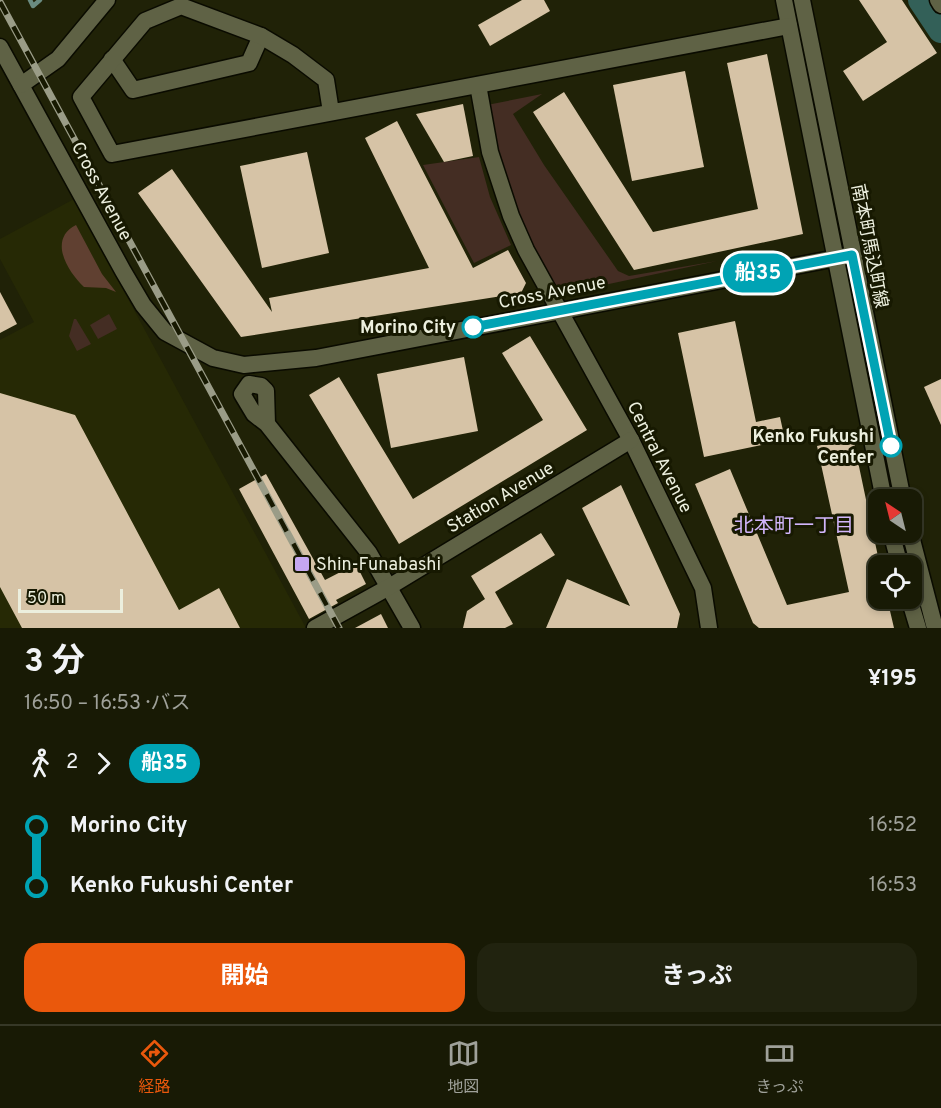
<!DOCTYPE html>
<html lang="ja">
<head>
<meta charset="utf-8">
<style>
	:root { --surface:#181a05; --page:#21230f; --text:#f1f3f6; --muted:#9fa19a; --line:#363827; --accent:#ea580c }
	body { margin:0; font-family:Overpass,"Noto Sans JP",sans-serif; background:var(--page); color:var(--text); height:100vh; display:flex; flex-direction:column; font-size:22px; white-space:nowrap }
	* { box-sizing:border-box; margin:0 }
	p { font-size:20px; color:var(--muted) }
	.icon { flex:none; width:33px; height:33px; fill:none; stroke:currentColor; stroke-width:2; stroke-linecap:round; stroke-linejoin:round }
	.map { position:relative; height:628px; overflow:hidden }
	.side { display:flex; flex-direction:column; background:var(--surface); flex:1 }
	.side>* { flex:none }
	.badge { padding:0 12px; border-radius:20px; font-size:21px; line-height:39px }
	.needle { width:39px; rotate:325deg }
	.buttons { position:absolute; left:868px; top:489px; display:grid; gap:12px }
	.buttons a { display:grid; place-items:center; width:54px; height:54px; border-radius:12px; background:var(--surface); box-shadow:0 3px 9px #0003,0 0 0 2px var(--line); font-size:30px }
	.scale { position:absolute; left:18px; bottom:15px; width:105px; box-sizing:border-box; padding-left:6px; border:3px solid #ecefde; border-top:0; font-size:16px; line-height:21px; white-space:nowrap; color:#ecefde; -webkit-text-stroke:4px #171901; paint-order:stroke }
	.map>.badge { position:absolute; translate:-50% -50%; box-shadow:0 0 0 3px #fff }
	.legs { display:flex; align-items:center; gap:9px; height:66px; padding:0 24px; font-size:20px }
	.legs p { margin-inline-start:auto }
	.summary { display:flex; align-items:center; justify-content:space-between; height:102px; padding:0 24px }
	h1 { font-size:33px; font-weight:700; line-height:45px }
	.action { display:flex; gap:12px; margin-top:auto; padding:12px 24px }
	.action a { flex:1; height:69px; border-radius:18px; background:var(--accent); color:#fff; font-size:24px; font-weight:700; line-height:69px; text-align:center }
	.action a+a { background:var(--page); color:var(--text) }
	ul { padding:0 24px; list-style:none }
	li { display:flex; align-items:center; gap:21px; height:60px; font-size:22px }
	li i { display:grid; place-items:center; width:9px; height:100%; margin:0 8px; background:currentColor }
	li i::after { content:''; width:15px; height:15px; margin:-8px; border:4px solid; border-radius:50%; background:var(--surface) }
	li p { margin-inline-start:auto }
	li:first-child i { background:linear-gradient(#0000 50%,currentColor 0) }
	li:last-child i { background:linear-gradient(currentColor 50%,#0000 0) }
	.tab-bar { display:flex; justify-content:space-around; align-items:center; height:84px; border-top:2px solid var(--line); background:var(--surface); font-size:16px; color:var(--muted) }
	.tab-bar a { display:grid; justify-items:center; gap:3px }
	.tab-bar .current { color:var(--accent) }
	.map>svg:first-child { display:block }
	.built { fill:#262905 }
	.green { fill:#442d23 }
	.forest { fill:#604031 }
	.lines { fill:none; stroke-linecap:round; stroke-linejoin:round }
	.stream { stroke:#6a8b80; stroke-width:4.5 }
	.river { stroke:#336058; stroke-width:26 }
	.building { fill:#d6c3a6 }
	.minor-casing { stroke:#0a0b00; stroke-width:19 }
	.minor { stroke:#5f6245; stroke-width:16 }
	.rail-casing { stroke:#9a9c87; stroke-width:7 }
	.rail { stroke:#171901; stroke-width:4.5; stroke-dasharray:14; stroke-linecap:butt }
	.line-1-casing { stroke:#fff; stroke-width:14 }
	.line-1 { stroke:#00a3b4; stroke-width:9 }
	.stop-1-dot { fill:#fff; stroke:#00a3b4; stroke-width:3 }
	.poi-dot { fill:#c5a7f1; stroke:#171901; stroke-width:2 }
	.labels { text-anchor:middle; stroke-width:6; stroke-linejoin:round; paint-order:stroke }
	.street-label { font-size:18px; fill:#ecefde; stroke:#171901 }
	.stop-label { font-size:18px; font-weight:bold; fill:#ecefde; stroke:#171901; text-anchor:end }
	.poi-label { font-size:18px; fill:#ecefde; stroke:#171901; text-anchor:start }
	.neighbourhood-label { font-size:20px; fill:#d1b5fb; stroke:#171901 }
</style>
</head>
<body>
<div class="map">
<svg width="941" height="628" viewBox="0 0 941 628">
	<rect width="100%" height="100%" fill="#202207"/>
	<path class="built" d="M 74,199 L 306,628 L 0,628 L 0,340 L 34,322 L 0,259 L 0,239 Z"/>
	<g class="green">
		<path d="M 542,94 L 513,114 L 544,165 L 618,271 L 629,276 L 717,261 L 576,291 L 554,288 L 508,192 L 487,105 Z"/>
		<path d="M 479,157 L 490,197 L 511,245 L 474,263 L 423,165 Z"/>
		<path d="M 109,314 L 117,329 L 98,339 L 90,325 Z"/>
		<path d="M 74,319 L 76,319 L 91,344 L 77,351 L 69,336 Z"/>
	</g>
	<path class="forest" d="M 76,225 L 102,274 L 116,292 L 106,288 L 84,287 C 67,271 48,239 76,225 Z"/>
	<g class="lines">
		<path class="stream" d="M 30,0 L 33,6 L 40,0"/>
		<path class="river" d="M 921,0 L 941,30"/>
	</g>
	<g class="building">
		<path d="M 522,0 L 544,0 L 550,11 L 490,46 L 478,25 Z"/>
		<path d="M 859,0 L 902,0 L 937,53 L 863,101 L 843,71 L 887,42 Z"/>
		<path d="M 767,54 L 803,234 L 634,270 L 533,112 L 564,92 L 653,232 L 758,209 L 727,63 Z"/>
		<path d="M 685,71 L 704,167 L 632,181 L 613,85 Z"/>
		<path d="M 463,104 L 473,156 L 444,162 L 416,114 Z"/>
		<path d="M 397,121 L 473,268 L 508,250 L 526,283 L 519,297 L 504,298 L 502,296 L 241,337 L 138,193 L 172,169 L 272,312 L 269,298 L 429,268 L 365,138 Z"/>
		<path d="M 307,152 L 329,253 L 262,268 L 240,166 Z"/>
		<path d="M 0,292 L 17,324 L 0,333 Z"/>
		<path d="M 735,321 L 756,422 L 780,417 L 785,440 L 704,457 L 678,333 Z"/>
		<path d="M 530,336 L 587,430 L 399,544 L 309,395 L 339,377 L 413,499 L 543,420 L 502,353 Z"/>
		<path d="M 464,357 L 478,431 L 391,448 L 377,374 Z"/>
		<path d="M 941,379 L 941,425 L 924,387 Z"/>
		<path d="M 0,393 L 75,415 L 179,610 L 219,588 L 240,628 L 22,628 L 0,587 Z"/>
		<path d="M 853,438 L 880,566 L 879,598 L 887,598 L 894,628 L 759,628 L 753,623 L 695,484 L 730,469 L 787,605 L 849,592 L 817,446 Z"/>
		<path d="M 266,474 L 325,580 L 356,564 L 366,584 L 336,600 L 338,603 L 309,619 L 239,489 Z"/>
		<path d="M 621,485 L 680,614 L 677,628 L 546,628 L 567,579 L 630,606 L 582,508 Z"/>
		<path d="M 541,533 L 555,555 L 495,592 L 513,624 L 505,628 L 463,628 L 467,611 L 485,599 L 471,576 Z"/>
		<path d="M 381,614 L 388,628 L 355,628 Z"/>
	</g>
	<g class="lines">
		<defs>
			<g id="minor">
				<path d="M 784,0 L 884,500"/>
				<path d="M 802,0 L 903,500"/>
				<path d="M 938,0 L 941,5"/>
				<path d="M 0,47 L 123,271 L 143,305 L 165,332 L 213,358 L 244,365 L 316,358 L 852,255"/>
				<path d="M 112,59 L 133,90 L 249,63 L 261,36"/>
				<path d="M 21,85 L 58,59 L 107,0"/>
				<path d="M 478,85 L 490,152 L 511,216 L 526,250 L 631,440 L 703,588 L 709,628"/>
				<path d="M 331,112 L 326,80 L 293,55 L 261,36 L 181,6 L 145,21 L 81,97 L 112,154 L 789,26"/>
				<path d="M 267,424 L 266,391 L 261,386 L 249,384 L 242,394 L 254,414 L 267,424 L 369,553 L 412,628"/>
				<path d="M 891,532 L 900,566"/>
				<path d="M 910,532 L 935,628"/>
				<path d="M 909,598 L 918,628"/>
				<path d="M 315,628 L 389,587 L 631,440"/>
			</g>
		</defs>
		<use href="#minor" class="minor-casing"/>
		<use href="#minor" class="minor"/>
		<defs>
			<path id="rail" d="M 0,2 L 339,628"/>
		</defs>
		<use href="#rail" class="rail-casing"/>
		<use href="#rail" class="rail"/>
	</g>
	<g class="lines">
		<defs>
			<path id="line-1" d="M 473,327 L 852,255 L 891,446"/>
		</defs>
		<use href="#line-1" class="line-1-casing"/>
		<use href="#line-1" class="line-1"/>
	</g>
	<g class="stop-1-dot">
		<circle cx="473" cy="327" r="10"/>
		<circle cx="891" cy="446" r="10"/>
	</g>
	<rect class="poi-dot" x="294" y="556" width="16" height="16" rx="3"/>
	<g class="labels">
		<g class="street-label">
			<text transform="translate(102 191) rotate(62)" y="6">Cross Avenue</text>
			<text transform="translate(870 246) rotate(79)" y="6">南本町馬込町線</text>
			<text transform="translate(552 292) rotate(-11)" y="6">Cross Avenue</text>
			<text transform="translate(660 457) rotate(63)" y="6">Central Avenue</text>
			<text transform="translate(500 497) rotate(-31)" y="6">Station Avenue</text>
		</g>
		<g class="stop-label">
			<text x="456" y="333">Morino City</text>
			<text x="874" y="442">Kenko Fukushi<tspan x="874" dy="21">Center</tspan></text>
		</g>
		<g class="poi-label">
			<text x="316" y="570">Shin-Funabashi</text>
		</g>
		<g class="neighbourhood-label">
			<text x="794" y="532">北本町一丁目</text>
		</g>
	</g>
</svg>
<div class="buttons">
<a><svg class="needle" viewBox="-14 -14 28 28"><path d="M0-13l5 13h-10z" fill="#e53935"/><path d="M0 13l5-13h-10z" fill="#9fa19a"/></svg></a>
<a><svg class="icon" aria-label="locate" viewBox="0 0 24 24"><circle cx="12" cy="12" r="6"/><path d="M12 2v4M12 18v4M2 12h4M18 12h4"/></svg></a>
</div>
<div class="scale">50 m</div>
<b class="badge" style="left:758px;top:273px;background:#00a3b4;color:#fff">船35</b>
</div>
<section class="side">
<div class="summary"><div><h1>3 分</h1><p>16:50 – 16:53 · バス</p></div><b>¥195</b></div>
<div class="legs"><svg class="icon" aria-label="walk" viewBox="0 0 24 24"><circle cx="13" cy="4" r="2"/><path d="M13 8l-2 6 4 7M11 14l-3 7M7 12l3-4h3l4 4"/></svg>2<svg class="icon" aria-label="forward" viewBox="0 0 24 24"><path d="M9 5l7 7-7 7"/></svg><b class="badge" style="background:#00a3b4;color:#fff">船35</b></div>
<ul>
<li><i style="color:#00a3b4"></i><b>Morino City</b><p>16:52</p></li>
<li><i style="color:#00a3b4"></i><b>Kenko Fukushi Center</b><p>16:53</p></li>
</ul>
<div class="action"><a>開始</a><a>きっぷ</a></div>
</section>
<nav class="tab-bar">
<a class="current"><svg class="icon" aria-label="directions" viewBox="0 0 24 24"><path d="M12 3l9 9-9 9-9-9zM9 14v-3h6M13 9l2 2-2 2"/></svg>経路</a>
<a><svg class="icon" aria-label="map" viewBox="0 0 24 24"><path d="M3 6l6-2 6 2 6-2v14l-6 2-6-2-6 2zM9 4v14M15 6v14"/></svg>地図</a>
<a><svg class="icon" aria-label="tickets" viewBox="0 0 24 24"><path d="M3 7h18v10H3zM15 7v10"/></svg>きっぷ</a>
</nav>
</body>
</html>
